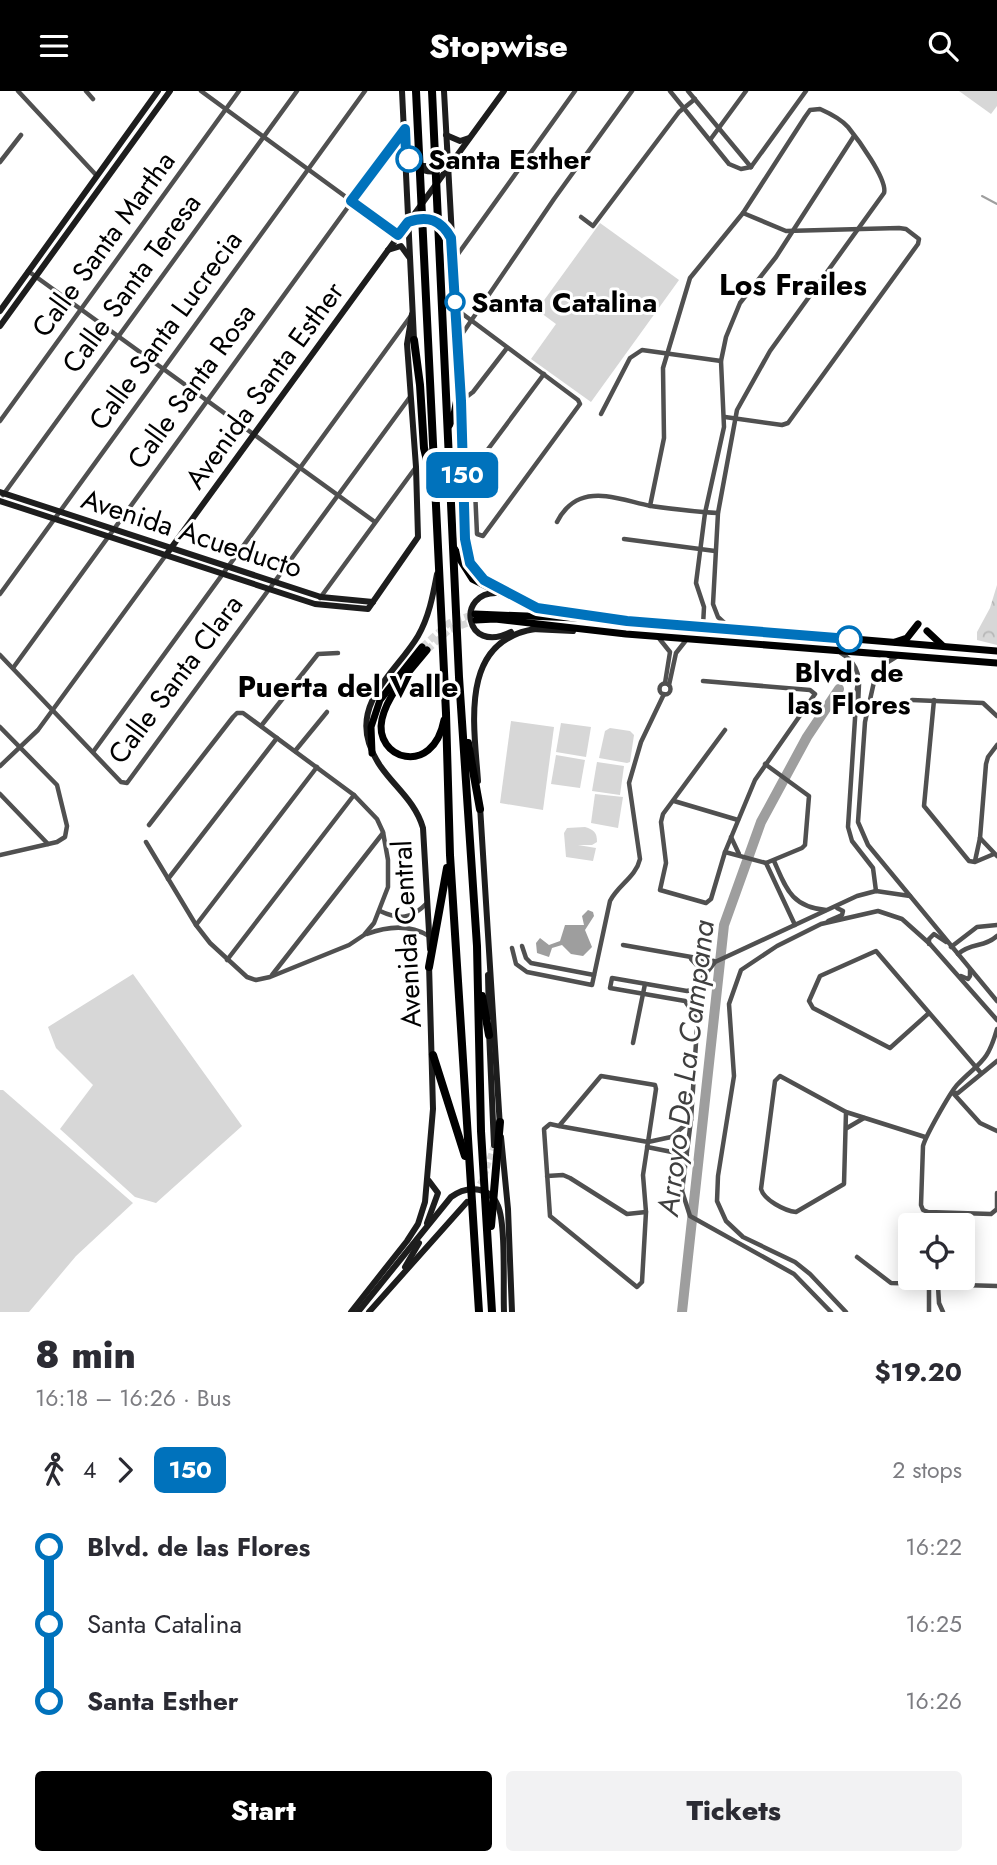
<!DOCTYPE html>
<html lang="en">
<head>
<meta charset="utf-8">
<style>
	:root { --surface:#fff; --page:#f2f2f3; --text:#2b2b33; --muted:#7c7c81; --accent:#000 }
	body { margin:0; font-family:Jost,sans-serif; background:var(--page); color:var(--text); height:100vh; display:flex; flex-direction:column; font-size:26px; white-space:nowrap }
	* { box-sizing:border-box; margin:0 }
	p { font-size:23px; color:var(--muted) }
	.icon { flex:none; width:38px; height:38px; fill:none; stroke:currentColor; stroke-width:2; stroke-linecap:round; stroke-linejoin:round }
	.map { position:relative; height:1221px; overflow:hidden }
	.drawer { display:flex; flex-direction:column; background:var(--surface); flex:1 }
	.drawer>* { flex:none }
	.badge { padding:0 14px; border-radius:10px; font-size:24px; line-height:46px }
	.buttons { position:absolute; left:898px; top:1122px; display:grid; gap:14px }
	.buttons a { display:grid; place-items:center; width:77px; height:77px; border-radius:7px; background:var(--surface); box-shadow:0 4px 18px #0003; font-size:35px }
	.map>.badge { position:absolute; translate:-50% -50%; box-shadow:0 0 0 4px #fff }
	.legs { display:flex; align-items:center; gap:10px; height:77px; padding:0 35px; font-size:23px }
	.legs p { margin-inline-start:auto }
	.summary { display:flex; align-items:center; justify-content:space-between; height:119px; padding:0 35px }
	h1 { font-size:38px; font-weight:800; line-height:52px }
	.cta { display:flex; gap:14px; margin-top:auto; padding:14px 35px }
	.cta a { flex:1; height:80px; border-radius:7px; background:var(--accent); color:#fff; font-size:28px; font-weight:800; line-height:80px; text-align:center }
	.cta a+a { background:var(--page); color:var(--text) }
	ul { padding:0 35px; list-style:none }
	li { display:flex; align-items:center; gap:24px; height:77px; font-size:26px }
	li i { display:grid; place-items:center; width:10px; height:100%; margin:0 9px; background:currentColor }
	li i::after { content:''; width:18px; height:18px; margin:-9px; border:5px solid; border-radius:50%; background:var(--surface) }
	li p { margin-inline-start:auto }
	li:first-child i { background:linear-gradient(#0000 50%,currentColor 0) }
	li:last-child i { background:linear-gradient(currentColor 50%,#0000 0) }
	header { display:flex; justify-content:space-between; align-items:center; height:91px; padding:0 35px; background:var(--accent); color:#fff; font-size:32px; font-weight:800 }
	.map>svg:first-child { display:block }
	.forest { fill:url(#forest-crowns) }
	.green { fill:#d7d7d7 }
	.water { fill:#9e9e9e }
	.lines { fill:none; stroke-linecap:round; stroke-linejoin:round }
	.stream { stroke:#9e9e9e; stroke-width:2 }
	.river { stroke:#9e9e9e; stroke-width:10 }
	.secondary-tunnel { stroke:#d9d9d9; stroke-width:6; stroke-dasharray:6 3; stroke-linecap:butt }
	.primary-tunnel { stroke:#d9d9d9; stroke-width:7; stroke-dasharray:7 3.5; stroke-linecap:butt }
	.street { stroke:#505050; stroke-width:4.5 }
	.secondary { stroke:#1d1d1d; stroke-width:6 }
	.primary { stroke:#000; stroke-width:7 }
	.highway { stroke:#000; stroke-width:8 }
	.line-1-casing { stroke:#fff; stroke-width:16 }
	.line-1 { stroke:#0072bc; stroke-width:10 }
	.stop-1-dot { fill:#fff; stroke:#0072bc; stroke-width:3.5 }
	.labels { text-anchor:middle; stroke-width:6; stroke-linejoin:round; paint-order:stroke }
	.stop-label { font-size:28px; font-weight:bold; fill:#000; stroke:#fff; text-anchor:start }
	.street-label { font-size:28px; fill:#000; stroke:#fff }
	.neighbourhood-label { font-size:30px; font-weight:bold; fill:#000; stroke:#fff }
	.water-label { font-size:30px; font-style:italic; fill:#3f3f3f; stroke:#fff }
</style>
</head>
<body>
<header><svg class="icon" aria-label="menu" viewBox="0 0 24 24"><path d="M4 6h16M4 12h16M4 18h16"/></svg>Stopwise<svg class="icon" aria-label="search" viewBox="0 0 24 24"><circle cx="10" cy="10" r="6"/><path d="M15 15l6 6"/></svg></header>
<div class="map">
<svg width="997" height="1221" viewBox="0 0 997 1221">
	<defs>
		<pattern id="forest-crowns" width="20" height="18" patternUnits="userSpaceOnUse" patternTransform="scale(1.75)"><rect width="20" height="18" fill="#d7d7d7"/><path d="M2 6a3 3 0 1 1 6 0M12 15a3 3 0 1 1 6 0" fill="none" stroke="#b7b7b7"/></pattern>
	</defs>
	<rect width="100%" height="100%" fill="#fff"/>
	<path class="forest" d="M 997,494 L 997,554 L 977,549 L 977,541 L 990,517 Z"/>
	<g class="green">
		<path d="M 959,0 L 997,0 L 997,15 L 991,23 Z"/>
		<path d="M 600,132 L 679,189 L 591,311 L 531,268 L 556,233 L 537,219 Z"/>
		<path d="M 511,630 L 554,636 L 543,719 L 500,712 Z"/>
		<path d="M 561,632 L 591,636 L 586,666 L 556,661 Z"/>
		<path d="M 610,637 L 630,640 L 634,644 L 630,671 L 627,672 L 599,667 L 605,640 Z"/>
		<path d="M 556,664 L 585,669 L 580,697 L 551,693 Z"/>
		<path d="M 597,671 L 624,675 L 620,704 L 592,700 Z"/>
		<path d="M 595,703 L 623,706 L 618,737 L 591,732 Z"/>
		<path d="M 585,736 C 594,739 597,741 597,751 L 592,754 L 578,754 L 596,757 L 593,770 L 566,766 L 564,742 L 567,737 Z"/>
		<path d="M 133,883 L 242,1035 L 156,1112 L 135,1106 L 60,1038 L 93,994 L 56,957 L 48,936 Z"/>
		<path d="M 0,999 L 3,999 L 133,1112 L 76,1165 L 29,1221 L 0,1221 Z"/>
	</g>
	<path class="water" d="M 588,819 L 593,821 L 594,825 L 585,839 L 592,856 L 583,865 L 571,863 L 562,854 L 552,857 L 549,866 L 537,862 L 536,852 L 540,847 L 549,854 L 560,850 L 565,834 L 584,834 L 582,825 Z"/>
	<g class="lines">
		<path class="stream" d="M 982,105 L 997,113"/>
		<path class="river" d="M 682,1221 L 724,834 L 761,731 L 807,646 L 839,598"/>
		<path class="secondary-tunnel" d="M 475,1101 L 484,1086 L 494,1054"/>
		<g class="primary-tunnel">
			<path d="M 422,556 L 449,532 L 474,523"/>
			<path d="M 427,559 L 449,539 L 476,529"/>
		</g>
		<g class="street">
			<path d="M 18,0 L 97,85"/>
			<path d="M 86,0 L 93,8"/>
			<path d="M 201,0 L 398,144"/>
			<path d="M 670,0 L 729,73 L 741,78 L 751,76"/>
			<path d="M 688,0 L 751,76"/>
			<path d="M 710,49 L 746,0"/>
			<path d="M 0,71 L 21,44"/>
			<path d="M 751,76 L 806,0"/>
			<path d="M 581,126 L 593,135 L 679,21 L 695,8"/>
			<path d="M 453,170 L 575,0"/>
			<path d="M 28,180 L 375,431"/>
			<path d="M 456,218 L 578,309 L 580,313 L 483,445 L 477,443 L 474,377 L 463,377"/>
			<path d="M 458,249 L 554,108 L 632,0"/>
			<path d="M 461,310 L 473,301 L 507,257"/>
			<path d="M 601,323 L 630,267 L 642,259 L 721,270"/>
			<path d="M 725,326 L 782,334 L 788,332 L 918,153 L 919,148 L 906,138 L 899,137 L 786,140 L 743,122"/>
			<path d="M 0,330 L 239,0"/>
			<path d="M 474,377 L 544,283"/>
			<path d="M 3,404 L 297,0"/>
			<path d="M 650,415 L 664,347 L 663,277 L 690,187 L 743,122 L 805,26 L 810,19 L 820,18 C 829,22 841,28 848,36 C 857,47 888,89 884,102 L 770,260 L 737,319 L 718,422 L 713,513 L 718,526 L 731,538"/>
			<path d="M 557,431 C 561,422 570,412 580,408 C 602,399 629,411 651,415 C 673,418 695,421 718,422"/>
			<path d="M 624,448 L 715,460"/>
			<path d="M 0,503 L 365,0"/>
			<path d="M 320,507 L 416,376"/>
			<path d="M 703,535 L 704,516 L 696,492 L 705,422 L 724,336 L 721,270 L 726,246 L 740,212 L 776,166 L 854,45"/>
			<path d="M 658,546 L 670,561 L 665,592"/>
			<path d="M 841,562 C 853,569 862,583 857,597 L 848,736 L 852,750 L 873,777 L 876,800"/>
			<path d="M 0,564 L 121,691 L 127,692 L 410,306"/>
			<path d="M 896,566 L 883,574 L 876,582 L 865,631 L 858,731 L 868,754 L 997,910"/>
			<path d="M 13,577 L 404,39"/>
			<path d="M 703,590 L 810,599 L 815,603 L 755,689 L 725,761 L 711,808 L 706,812 L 660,799 L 666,772 L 661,731 L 663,723 L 725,639"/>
			<circle cx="665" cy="598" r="5.5"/>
			<path d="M 669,594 L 676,562 L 687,548"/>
			<path d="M 912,609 L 983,612 L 997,625"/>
			<path d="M 934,609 L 924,715 L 969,770 L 975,771 L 994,763"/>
			<path d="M 858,615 L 859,593"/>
			<path d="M 261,635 L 318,563 L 338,562"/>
			<path d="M 0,636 L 57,694 L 67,735 L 65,746 L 57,751 L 0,764"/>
			<path d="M 295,660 L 327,621"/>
			<path d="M 93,661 L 410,226"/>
			<path d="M 0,675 L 38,639 L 166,464"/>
			<path d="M 0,703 L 48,753"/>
			<path d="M 674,710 L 738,729"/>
			<path d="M 731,746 L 739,763"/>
			<path d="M 980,747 L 997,765"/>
			<path d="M 146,751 L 196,834 L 210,852 L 247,886 L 256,889 L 270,886 L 349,854 L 364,844 L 374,832 L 388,796 L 388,769 L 383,741 L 377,728 L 354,704 L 243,622 L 237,622 L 233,626 L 149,734"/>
			<path d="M 725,761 L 766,772 L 802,757 L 805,754 L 809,705 L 765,673"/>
			<path d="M 774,770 C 786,797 791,816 826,819"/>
			<path d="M 975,770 L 980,747 L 986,673 L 988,666 L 997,654"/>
			<path d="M 766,772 L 795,834"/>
			<path d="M 168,788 L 277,647"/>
			<path d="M 380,820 C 399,829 412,828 427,812"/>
			<path d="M 828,830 L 842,824 L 843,820 L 837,817"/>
			<path d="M 196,834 L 317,676"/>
			<path d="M 367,843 C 388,835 409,833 429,845"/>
			<path d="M 929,853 L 929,848 L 934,843 L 946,851"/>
			<path d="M 623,854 L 714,870"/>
			<path d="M 522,855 L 526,867 L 531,872 L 594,884"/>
			<path d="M 951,856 L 977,836 L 997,834"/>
			<path d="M 512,857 L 516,873 L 527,881 L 592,894 L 610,810 C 618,794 636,786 640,768 L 629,692 L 641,651 L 664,603"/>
			<path d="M 958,863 C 972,851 984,857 997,845"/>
			<path d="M 691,868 L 704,882"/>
			<path d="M 227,869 L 354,704"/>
			<path d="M 272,884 L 383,742"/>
			<path d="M 961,885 L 968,888 L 970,885 L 970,878"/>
			<path d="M 929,922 L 890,957 L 813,917 L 809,910 L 820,885 L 876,860 L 981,982"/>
			<path d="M 695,925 L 685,910 L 610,897 L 612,887 L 687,900 L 691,899 L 700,891"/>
			<path d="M 997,938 C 987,973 980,970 957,994 C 950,1002 926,1044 923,1055 L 921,1114 L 923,1119 L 928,1121 L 991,1123 L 997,1118 L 997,1102"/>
			<path d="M 633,952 L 645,893"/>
			<path d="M 953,1002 L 980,1032 L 997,1040"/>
			<path d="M 954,1002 L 958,1002 L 997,970"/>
			<path d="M 846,1021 L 844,1093 L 796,1121 C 785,1120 764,1109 761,1098 L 775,990 L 780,985 L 846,1021 L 925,1046"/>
			<path d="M 559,1035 L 601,985 L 655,994 L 656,998 L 648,1051 L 643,1084 L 646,1121 L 642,1191 L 637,1196 L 550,1125 L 544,1038 L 550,1033 L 559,1035 L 648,1051 L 671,1046 L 691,1029"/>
			<path d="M 847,1037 L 864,1027"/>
			<path d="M 647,1056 L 687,1064"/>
			<path d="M 547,1085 L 563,1084 L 570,1087 L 627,1123 L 646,1121"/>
			<path d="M 857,1166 L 891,1192 L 997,1195"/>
			<path d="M 938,1195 L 939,1212 L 943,1221"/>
			<path d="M 831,1221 L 794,1183 L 690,1125 L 682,1100 L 691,1029 L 700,890 L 715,871 L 857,805 L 876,800 L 910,805"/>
			<path d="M 846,1221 L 810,1183 L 795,1171 L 743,1146 L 726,1130 L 717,1110 L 718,1085 L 734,985 L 729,913 L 741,879 L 777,855 L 821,833 L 878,820 L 902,828 L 930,853 L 997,929"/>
			<path d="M 929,1221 L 929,1194"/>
		</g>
		<g class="secondary">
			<path d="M 402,0 L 414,249"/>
			<path d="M 444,0 L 461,310 L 466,456 C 472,489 501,498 528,513"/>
			<path d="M 446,44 L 460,50 L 469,47"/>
			<path d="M 406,63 C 413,76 423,82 437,80"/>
			<path d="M 418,75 L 433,75 L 446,61"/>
			<path d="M 420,127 C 435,127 443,133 451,146"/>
			<path d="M 388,159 L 401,155 L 409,166"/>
			<path d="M 0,220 L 158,0"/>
			<path d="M 0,235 L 170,0"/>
			<path d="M 0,401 L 321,506 L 373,511"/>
			<path d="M 0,410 L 315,513 L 368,518 L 418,446 L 416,376 L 407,253 L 412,223"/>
			<path d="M 166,464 L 504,0"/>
			<path d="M 499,502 C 455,499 464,565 511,541"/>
			<path d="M 526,512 L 558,521 L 604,525"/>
			<path d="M 532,538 L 573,540"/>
			<path d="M 478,690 C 474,633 459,550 535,538"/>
			<path d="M 480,715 L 500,1036"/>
			<path d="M 430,858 L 423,737 C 413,702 380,688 369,652 C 355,608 398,579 418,545 C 429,526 433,504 437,483"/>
			<path d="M 488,884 L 489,926"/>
			<path d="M 489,940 L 494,1054"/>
			<path d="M 501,1046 L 508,1118 L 512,1221"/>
			<path d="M 427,1132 L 438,1102 L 429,1090"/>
			<path d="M 405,1176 L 419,1152"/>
			<path d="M 351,1221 L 407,1150 L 418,1133 L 425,1111 L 433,1018 L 429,873"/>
			<path d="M 358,1221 L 451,1106 C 467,1094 490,1095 498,1115 C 506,1133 503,1197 504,1221"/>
			<path d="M 369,1221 L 467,1111"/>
		</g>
		<g class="primary">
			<path d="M 475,523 L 627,529 L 997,560"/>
			<path d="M 476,529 L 495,528 L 626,543 L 997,572"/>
			<path d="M 927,540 L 943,555"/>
			<path d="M 895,551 L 907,547 L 918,533"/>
			<path d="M 427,559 C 411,579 388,602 382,628 C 373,668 433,687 444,629"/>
			<path d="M 372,662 L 371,636 L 380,609 L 422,556"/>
		</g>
		<g class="highway">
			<path d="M 416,0 L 446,622 L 450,764 L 479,1221"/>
			<path d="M 432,0 L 459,586 L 477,855 L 481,1040 L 492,1221"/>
			<path d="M 414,249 L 420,294 L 424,357 L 430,382"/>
			<path d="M 449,334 L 455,321 L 460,294"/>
			<path d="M 454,458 L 473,488 L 501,502"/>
			<path d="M 468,652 L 480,718"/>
			<path d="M 429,876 L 447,777"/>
			<path d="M 482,905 L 489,944"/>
			<path d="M 433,964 L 465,1065"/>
			<path d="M 491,1135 L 500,1031"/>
		</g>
	</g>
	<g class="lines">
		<defs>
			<path id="line-1" d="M 409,68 L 406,62 L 405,38 L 351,110 L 398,144 L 408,131 C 428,124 441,129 451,147 L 461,310 L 465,448 L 470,472 L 484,489 L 537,517 L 627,530 L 849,548"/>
		</defs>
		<use href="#line-1" class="line-1-casing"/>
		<use href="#line-1" class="line-1"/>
	</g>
	<g class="stop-1-dot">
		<circle cx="409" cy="68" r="12"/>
		<circle cx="455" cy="211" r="9"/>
		<circle cx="849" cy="548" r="12"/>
	</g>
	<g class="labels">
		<g class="stop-label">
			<text x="428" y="78">Santa Esther</text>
			<text x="471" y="221">Santa Catalina</text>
			<text x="849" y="591" text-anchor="middle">Blvd. de<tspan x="849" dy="32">las Flores</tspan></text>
		</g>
		<g class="street-label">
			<text transform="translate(103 153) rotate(-54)" y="10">Calle Santa Martha</text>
			<text transform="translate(131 192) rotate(-54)" y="10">Calle Santa Teresa</text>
			<text transform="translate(165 239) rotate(-54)" y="10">Calle Santa Lucrecia</text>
			<text transform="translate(264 294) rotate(-54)" y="10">Avenida Santa Esther</text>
			<text transform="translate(191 295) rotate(-54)" y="10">Calle Santa Rosa</text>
			<text transform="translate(192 442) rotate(18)" y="10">Avenida Acueducto</text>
			<text transform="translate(175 588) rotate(-53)" y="10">Calle Santa Clara</text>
			<text transform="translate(406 843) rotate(-93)" y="10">Avenida Central</text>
		</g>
		<g class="neighbourhood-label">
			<text x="793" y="204">Los Frailes</text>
			<text x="348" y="606">Puerta del Valle</text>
		</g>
		<g class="water-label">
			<text transform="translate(686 977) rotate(-83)" y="10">Arroyo De La Campana</text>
		</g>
	</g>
</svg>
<div class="buttons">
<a><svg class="icon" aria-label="locate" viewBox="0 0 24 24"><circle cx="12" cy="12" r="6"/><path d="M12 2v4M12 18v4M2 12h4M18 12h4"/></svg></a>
</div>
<b class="badge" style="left:462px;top:384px;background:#0072bc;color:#fff">150</b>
</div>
<section class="drawer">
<div class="summary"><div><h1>8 min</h1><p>16:18 – 16:26 · Bus</p></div><b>$19.20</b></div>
<div class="legs"><svg class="icon" aria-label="walk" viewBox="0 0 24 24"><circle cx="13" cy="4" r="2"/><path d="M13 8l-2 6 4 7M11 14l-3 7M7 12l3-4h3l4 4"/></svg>4<svg class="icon" aria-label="forward" viewBox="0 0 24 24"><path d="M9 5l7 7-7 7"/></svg><b class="badge" style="background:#0072bc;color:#fff">150</b><p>2 stops</p></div>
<ul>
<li><i style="color:#0072bc"></i><b>Blvd. de las Flores</b><p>16:22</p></li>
<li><i style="color:#0072bc"></i><span>Santa Catalina</span><p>16:25</p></li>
<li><i style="color:#0072bc"></i><b>Santa Esther</b><p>16:26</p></li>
</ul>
<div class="cta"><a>Start</a><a>Tickets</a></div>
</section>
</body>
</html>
